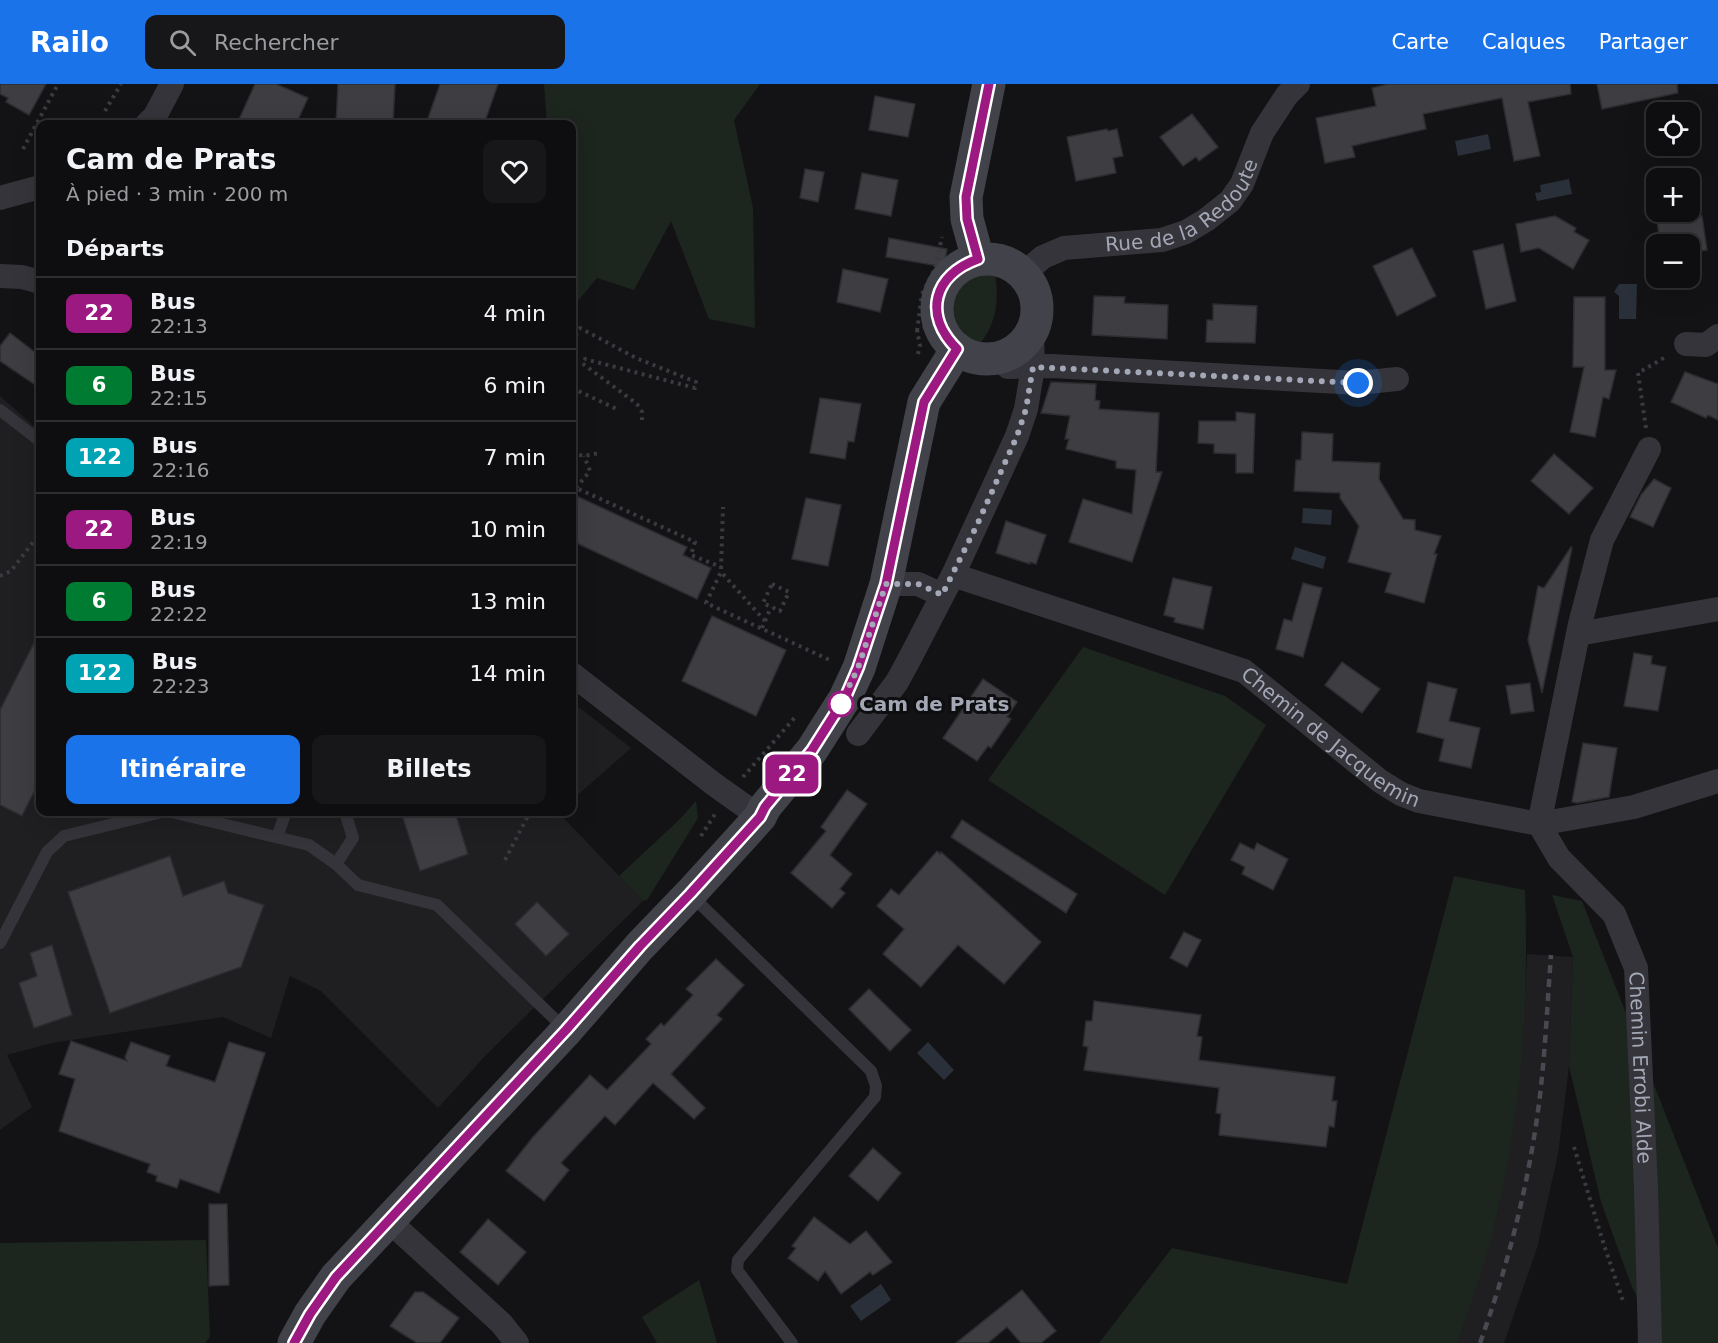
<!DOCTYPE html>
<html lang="fr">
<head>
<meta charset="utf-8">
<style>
	:root { --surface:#0e0e10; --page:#171719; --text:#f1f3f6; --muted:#9b9c9f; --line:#2e2e30; --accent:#1a73e8 }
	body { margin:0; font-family:"DejaVu Sans",sans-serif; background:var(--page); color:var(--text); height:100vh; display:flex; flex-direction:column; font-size:22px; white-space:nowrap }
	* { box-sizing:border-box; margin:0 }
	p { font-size:20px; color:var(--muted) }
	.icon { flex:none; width:33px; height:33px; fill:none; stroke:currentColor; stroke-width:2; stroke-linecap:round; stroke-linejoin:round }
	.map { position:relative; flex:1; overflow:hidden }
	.sheet { position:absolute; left:36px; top:36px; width:540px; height:696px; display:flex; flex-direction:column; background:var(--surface); border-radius:12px; box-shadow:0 6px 24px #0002,0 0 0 2px var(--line) }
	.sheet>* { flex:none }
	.badge { padding:0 12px; border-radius:9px; font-size:21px; line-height:39px }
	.tools { position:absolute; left:1646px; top:18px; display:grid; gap:12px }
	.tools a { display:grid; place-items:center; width:54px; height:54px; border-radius:12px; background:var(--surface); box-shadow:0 6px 24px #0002,0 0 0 2px var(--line); font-size:30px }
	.you { position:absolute; width:30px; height:30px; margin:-15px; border:4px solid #fff; border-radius:50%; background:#1a73e8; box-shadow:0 0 0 9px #1a73e833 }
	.map>.badge { position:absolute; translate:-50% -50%; box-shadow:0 0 0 3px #fff }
	h2 { padding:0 30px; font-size:22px; line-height:54px }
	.round { display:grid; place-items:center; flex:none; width:63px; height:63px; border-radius:12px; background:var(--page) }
	.summary { display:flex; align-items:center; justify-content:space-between; height:102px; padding:0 30px }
	h1 { font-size:28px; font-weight:700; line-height:45px }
	.primary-button { display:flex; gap:12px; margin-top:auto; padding:12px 30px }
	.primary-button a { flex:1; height:69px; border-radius:12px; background:var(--accent); color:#fff; font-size:24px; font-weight:700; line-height:69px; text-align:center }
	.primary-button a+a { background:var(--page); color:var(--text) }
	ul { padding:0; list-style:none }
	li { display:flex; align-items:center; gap:18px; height:72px; padding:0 30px; border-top:2px solid var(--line) }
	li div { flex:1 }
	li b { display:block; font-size:22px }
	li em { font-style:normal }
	li .badge { min-width:66px; font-weight:700; text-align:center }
	header { display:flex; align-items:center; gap:36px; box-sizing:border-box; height:84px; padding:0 30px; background:var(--accent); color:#fff }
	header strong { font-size:28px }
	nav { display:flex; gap:33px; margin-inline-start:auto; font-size:21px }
	.search { width:420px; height:54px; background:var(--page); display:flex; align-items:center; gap:15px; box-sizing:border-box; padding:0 21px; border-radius:12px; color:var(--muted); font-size:22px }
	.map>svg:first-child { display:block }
	.built { fill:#1f1f22 }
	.green { fill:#1d251f }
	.water { fill:#293039 }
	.building { fill:#3d3d42; stroke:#2d2d31; stroke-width:1.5 }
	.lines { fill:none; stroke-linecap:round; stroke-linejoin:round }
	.path { stroke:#3a3b41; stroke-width:4; stroke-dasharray:3 4.5; stroke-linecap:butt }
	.lane { stroke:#34343a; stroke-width:12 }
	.street { stroke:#34343a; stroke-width:24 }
	.secondary { stroke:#42434a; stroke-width:33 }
	.rail { stroke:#494a51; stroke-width:4.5; stroke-dasharray:8 6; stroke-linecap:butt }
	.line-casing { stroke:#fff; stroke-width:14 }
	.line { stroke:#9c1981; stroke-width:9 }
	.walk { stroke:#a4a8b6; stroke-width:6; stroke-dasharray:0 10.8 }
	.stop-dot { fill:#fff; stroke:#9c1981; stroke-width:3 }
	.labels { text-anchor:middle; stroke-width:6; stroke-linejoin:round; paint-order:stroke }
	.street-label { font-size:20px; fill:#a4a8b6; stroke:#0e0e10 }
	.stop-label { font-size:20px; font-weight:bold; fill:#a4a8b6; stroke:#0e0e10; text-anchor:start }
</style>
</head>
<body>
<header>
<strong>Railo</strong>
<div class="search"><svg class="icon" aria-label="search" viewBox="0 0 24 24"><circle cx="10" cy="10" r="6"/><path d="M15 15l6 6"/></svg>Rechercher</div>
<nav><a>Carte</a><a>Calques</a><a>Partager</a></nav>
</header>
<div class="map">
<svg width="1718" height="1259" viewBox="0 0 1718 1259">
	<rect width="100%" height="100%" fill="#131315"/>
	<g class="built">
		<path d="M 0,312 L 35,343 L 40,344 L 40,728 L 558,728 L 643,817 L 485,972 L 438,1024 L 321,907 L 290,892 L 271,954 L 223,933 L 52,959 L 7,971 L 32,1023 L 0,1046 Z"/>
		<path d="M 572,618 L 631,664 L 572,716 Z"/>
		<path d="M 1527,870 L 1573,873 L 1569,982 L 1558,1070 L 1537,1164 L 1504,1259 L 1458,1259 L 1497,1133 L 1513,1048 L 1523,954 Z"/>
	</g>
	<g class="green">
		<path d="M 544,0 L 760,0 L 734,36 L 753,124 L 755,244 L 709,235 L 671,137 L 634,206 L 597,194 L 572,224 L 572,40 L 547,40 Z"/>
		<path d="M 978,188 L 995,189 C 999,217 997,238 979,261 C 948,256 938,216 961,196 C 966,192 972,190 978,188 Z"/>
		<path d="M 1083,563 L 1225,612 L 1266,641 L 1165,811 L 988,696 Z"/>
		<path d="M 696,717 L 698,734 L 647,816 L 643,817 L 619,792 L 680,735 Z"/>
		<path d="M 1454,792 L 1525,806 C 1529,915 1522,1026 1497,1132 C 1487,1175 1471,1217 1458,1259 L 1099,1259 L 1172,1164 L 1347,1200 Z"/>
		<path d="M 1552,811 L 1582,817 L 1718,1164 L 1718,1259 L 1660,1259 L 1632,1203 L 1601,1118 L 1569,982 L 1573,873 Z"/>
		<path d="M 206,1156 L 210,1253 L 205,1259 L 0,1259 L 0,1159 Z"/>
		<path d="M 699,1196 L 717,1259 L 657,1259 L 642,1233 Z"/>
	</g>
	<g class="water">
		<path d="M 1488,50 L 1491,65 L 1458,72 L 1455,57 Z"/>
		<path d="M 1569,95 L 1572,110 L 1537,117 L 1535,109 L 1541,108 L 1540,101 Z"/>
		<path d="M 1619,200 L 1637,200 L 1636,235 L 1619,235 L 1619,212 L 1614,208 Z"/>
		<path d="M 1303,424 L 1332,426 L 1331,441 L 1302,439 Z"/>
		<path d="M 1295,463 L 1326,473 L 1323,485 L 1291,475 Z"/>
		<path d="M 928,958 L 954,986 L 944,996 L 917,969 Z"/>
		<path d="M 881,1200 L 891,1216 L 861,1237 L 850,1222 Z"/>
	</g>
	<g class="building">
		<path d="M 0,0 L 46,0 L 29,31 L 6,18 L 8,14 L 0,10 Z"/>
		<path d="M 255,0 L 276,0 L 308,14 L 296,40 L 237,40 Z"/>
		<path d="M 338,0 L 395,0 L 393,40 L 336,40 Z"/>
		<path d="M 440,0 L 498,0 L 484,40 L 426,40 Z"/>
		<path d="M 1388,0 L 1570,0 L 1571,10 L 1528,18 L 1540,72 L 1514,77 L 1502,14 L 1423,30 L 1426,45 L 1352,62 L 1355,73 L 1325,79 L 1316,34 L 1376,22 L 1372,4 Z"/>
		<path d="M 1597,0 L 1677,0 L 1678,9 L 1602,25 Z"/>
		<path d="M 875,12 L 915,20 L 908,53 L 869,46 Z"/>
		<path d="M 1192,30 L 1218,63 L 1199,77 L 1196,73 L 1183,82 L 1160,53 Z"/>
		<path d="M 1107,45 L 1108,47 L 1117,45 L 1123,72 L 1113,74 L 1116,89 L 1076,97 L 1067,53 Z"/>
		<path d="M 805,85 L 824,88 L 818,118 L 800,114 Z"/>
		<path d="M 862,89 L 898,96 L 891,132 L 855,125 Z"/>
		<path d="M 1656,128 L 1686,128 L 1687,135 L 1702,132 L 1707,166 L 1689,168 L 1689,160 L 1660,160 Z"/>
		<path d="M 1555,132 L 1576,144 L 1574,148 L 1589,156 L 1573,185 L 1539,164 L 1521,168 L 1516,140 Z"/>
		<path d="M 889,154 L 947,165 L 944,183 L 886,173 Z"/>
		<path d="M 1503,160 L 1516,217 L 1486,225 L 1473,167 Z"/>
		<path d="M 1412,164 L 1436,212 L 1397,232 L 1373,182 Z"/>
		<path d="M 843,185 L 888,195 L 880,228 L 837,218 Z"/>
		<path d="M 1094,212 L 1125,213 L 1124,219 L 1168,221 L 1167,255 L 1092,251 Z"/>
		<path d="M 1574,213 L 1605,213 L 1605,286 L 1616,286 L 1609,315 L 1603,313 L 1595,353 L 1570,348 L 1584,283 L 1573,283 Z"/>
		<path d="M 1213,220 L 1257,222 L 1255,259 L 1206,258 L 1207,236 L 1213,236 Z"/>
		<path d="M 10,249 L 40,272 L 40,304 L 0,277 L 0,262 Z"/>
		<path d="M 1685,288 L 1718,300 L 1718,336 L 1708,331 L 1706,334 L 1671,318 Z"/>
		<path d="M 1051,298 L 1096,300 L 1095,316 L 1100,317 L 1099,325 L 1159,329 L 1156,388 L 1162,388 L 1132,478 L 1069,458 L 1083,415 L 1132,430 L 1136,386 L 1116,384 L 1116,377 L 1066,365 L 1069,355 L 1065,355 L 1070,332 L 1041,329 Z"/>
		<path d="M 820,314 L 861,320 L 854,358 L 848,357 L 845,375 L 810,369 Z"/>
		<path d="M 1236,328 L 1255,330 L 1253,389 L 1236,389 L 1236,370 L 1214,369 L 1214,360 L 1198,359 L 1199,337 L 1236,337 Z"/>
		<path d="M 1302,348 L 1333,350 L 1332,377 L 1380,379 L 1379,395 L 1403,435 L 1415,436 L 1415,446 L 1441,452 L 1434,470 L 1437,470 L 1424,519 L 1385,508 L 1391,489 L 1348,478 L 1359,442 L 1340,414 L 1340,409 L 1294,407 L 1296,376 L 1301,376 Z"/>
		<path d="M 1554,370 L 1593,404 L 1569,430 L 1531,397 Z"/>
		<path d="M 1654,395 L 1671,404 L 1653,443 L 1630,433 L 1641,411 Z"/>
		<path d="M 572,410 L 687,463 L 683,471 L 711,484 L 697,515 L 572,457 Z"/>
		<path d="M 806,414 L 841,421 L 828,482 L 792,475 Z"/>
		<path d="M 1006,437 L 1046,451 L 1036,480 L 1030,478 L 1030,480 L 996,469 Z"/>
		<path d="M 1571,463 L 1572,464 L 1542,609 L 1528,556 L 1538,502 L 1544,504 Z"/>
		<path d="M 1173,494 L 1212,503 L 1203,545 L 1174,538 L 1175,534 L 1164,531 Z"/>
		<path d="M 1303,499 L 1322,504 L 1303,573 L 1276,565 L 1284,535 L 1292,537 Z"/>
		<path d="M 712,532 L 786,566 L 756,632 L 682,597 Z"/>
		<path d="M 40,547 L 40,696 L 22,732 L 0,721 L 0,626 Z"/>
		<path d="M 1634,569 L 1652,572 L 1651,580 L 1666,583 L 1658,627 L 1624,622 Z"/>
		<path d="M 1342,578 L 1380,605 L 1362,629 L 1325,601 Z"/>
		<path d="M 983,595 L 1017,618 L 1007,633 L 1011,635 L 991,664 L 988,662 L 977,677 L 943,654 Z"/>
		<path d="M 1428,598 L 1457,605 L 1449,637 L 1480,644 L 1471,684 L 1439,677 L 1444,655 L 1417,648 Z"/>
		<path d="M 1530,599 L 1534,627 L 1511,630 L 1506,602 Z"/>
		<path d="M 1583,659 L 1617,664 L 1609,713 L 1577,719 L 1572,718 Z"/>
		<path d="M 847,706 L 867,720 L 830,771 L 852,790 L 840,805 L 845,809 L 832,824 L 791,789 L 826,747 L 821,743 Z"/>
		<path d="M 401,728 L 455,728 L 468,770 L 420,787 Z"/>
		<path d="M 962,736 L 1077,810 L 1066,829 L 951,753 Z"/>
		<path d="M 1240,759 L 1254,766 L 1257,759 L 1288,775 L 1273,806 L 1242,790 L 1245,783 L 1231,776 Z"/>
		<path d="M 937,767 L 940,770 L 941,768 L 1041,858 L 1004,900 L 958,861 L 921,903 L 883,870 L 904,845 L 877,822 L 891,805 L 899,811 Z"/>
		<path d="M 170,772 L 183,812 L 224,797 L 228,809 L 264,821 L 241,883 L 110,929 L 68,808 Z"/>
		<path d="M 537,818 L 569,850 L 546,872 L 515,840 Z"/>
		<path d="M 1184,848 L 1201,856 L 1187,883 L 1170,874 Z"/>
		<path d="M 52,861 L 72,931 L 34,944 L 19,899 L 37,892 L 30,869 Z"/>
		<path d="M 716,875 L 744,901 L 717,931 L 722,935 L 671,990 L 705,1024 L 694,1035 L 653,999 L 615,1041 L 605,1032 L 561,1079 L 569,1086 L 544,1117 L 506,1087 L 533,1053 L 590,991 L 607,1006 L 651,960 L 646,955 L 661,939 L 664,942 L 693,911 L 686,905 Z"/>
		<path d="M 869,905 L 911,946 L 890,967 L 849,925 Z"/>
		<path d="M 1094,917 L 1201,931 L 1197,952 L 1202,953 L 1199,976 L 1335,993 L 1332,1017 L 1337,1017 L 1334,1043 L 1329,1042 L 1326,1063 L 1219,1051 L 1221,1030 L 1216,1029 L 1219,1004 L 1084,986 L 1088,963 L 1083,962 L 1086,937 L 1092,937 Z"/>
		<path d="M 71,957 L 127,977 L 125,973 L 131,958 L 170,972 L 166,982 L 215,998 L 229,958 L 265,969 L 219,1109 L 180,1095 L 177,1104 L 156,1097 L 157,1092 L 147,1088 L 150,1080 L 59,1047 L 75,995 L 59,990 Z"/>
		<path d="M 873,1064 L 901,1089 L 878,1117 L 849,1092 Z"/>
		<path d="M 209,1120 L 227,1120 L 229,1201 L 209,1202 Z"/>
		<path d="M 814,1133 L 850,1160 L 866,1147 L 892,1178 L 873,1191 L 870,1188 L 841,1210 L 825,1187 L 818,1197 L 788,1174 L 796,1164 L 792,1162 Z"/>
		<path d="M 488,1135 L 526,1168 L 498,1201 L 460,1168 Z"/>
		<path d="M 1022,1206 L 1056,1247 L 1041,1259 L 1021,1259 L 1007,1243 L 988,1259 L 956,1259 Z"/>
		<path d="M 415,1208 L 423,1208 L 459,1234 L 440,1259 L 417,1259 L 390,1242 Z"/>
	</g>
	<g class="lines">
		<g class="path">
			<path d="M 105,27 L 121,0"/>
			<path d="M 23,65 L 57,2"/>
			<path d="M 917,247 L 922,210 L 935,185 L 942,153"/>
			<path d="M 572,258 L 580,244 L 636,274 L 696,298 L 695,304 L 585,275 L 582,279 L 637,320 L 642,328 L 642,336"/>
			<path d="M 918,270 L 920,261 L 917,247 L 938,238"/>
			<path d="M 572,304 L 619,326"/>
			<path d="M 1646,344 L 1638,289 L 1667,272"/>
			<path d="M 572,369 L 584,372 L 599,369"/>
			<path d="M 572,402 L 695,458 L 691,471 L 721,483"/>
			<path d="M 576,404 L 590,387 L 584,372"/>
			<path d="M 721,485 L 723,423"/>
			<path d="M 0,492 L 11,487 L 40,449"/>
			<path d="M 772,500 L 789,508 L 780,527 L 763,519 Z"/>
			<path d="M 765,537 L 771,523"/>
			<path d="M 762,544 L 765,537 L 721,488 L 706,519 L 832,577"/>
			<path d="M 572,663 L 572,666"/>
			<path d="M 743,693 L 797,631"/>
			<path d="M 701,752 L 715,730"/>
			<path d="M 505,776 L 530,728"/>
			<path d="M 1574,1063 L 1604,1161 L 1623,1217"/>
		</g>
		<g class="lane">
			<path d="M 0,326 L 40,357"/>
			<path d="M 172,728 L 309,761 L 336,780 L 358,801 L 437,821 L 565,945"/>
			<path d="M 277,753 L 286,728"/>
			<path d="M 336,780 L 353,754 L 345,728"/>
			<path d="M 691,811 L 871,987 L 876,1002 L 875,1013 L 738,1176 L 737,1186 L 792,1259"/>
			<path d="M 0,859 L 47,768 L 64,752 L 162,728"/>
		</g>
		<g class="street">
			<path d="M 147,40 L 155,32 L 172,0"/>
			<path d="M 0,114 L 40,103"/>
			<path id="s1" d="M 1023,190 L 1043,173 L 1064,164 L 1162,156 L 1186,148 L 1206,136 L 1230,117 L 1242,100 L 1262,49 L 1287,11 L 1298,0"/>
			<path d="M 0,192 L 22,193 L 40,198"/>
			<path d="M 1686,260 L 1706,261 L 1718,252"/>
			<path d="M 1008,283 L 1052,282 L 1358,299 L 1397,295"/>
			<path id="s2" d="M 953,491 L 1244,587 L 1380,697 L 1401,710 L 1419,717 L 1539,740 L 1634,723 L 1718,697"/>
			<path d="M 886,500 L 918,500 L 942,511"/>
			<path d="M 1578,550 L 1718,525"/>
			<path d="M 572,590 L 715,701 L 760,733"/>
			<path d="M 858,650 L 897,598 L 910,574 L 953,491 L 1017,352 L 1026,325 L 1033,283 L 1032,247"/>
			<path id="s3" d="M 1539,740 L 1559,774 L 1614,830 L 1636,884 L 1646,1104 L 1650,1259"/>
			<path d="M 1539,740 L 1580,540 L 1602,456 L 1649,365"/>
			<path d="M 389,1137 L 501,1239 L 517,1259"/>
		</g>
		<g class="secondary">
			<path d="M 978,175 L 967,135 L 966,113 L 989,0"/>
			<circle cx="987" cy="225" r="50"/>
			<path d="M 294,1259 L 310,1230 L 336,1193 L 566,947 L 640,862 L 690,810 L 760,733 L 765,723 L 812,666 L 845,614 L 859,584 L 886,500 L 924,318 L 957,265"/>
		</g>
		<path class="rail" d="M 1480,1259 C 1507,1184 1527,1107 1538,1027 C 1545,976 1547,923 1551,871"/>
	</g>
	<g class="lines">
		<defs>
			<path id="line" d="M 294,1259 L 310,1230 L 336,1193 L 566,946 L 640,862 L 690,810 L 760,733 L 765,723 L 812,666 L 845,614 L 858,584 L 886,500 L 924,318 L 957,265 C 923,231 933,191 978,175 L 967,135 L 966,113 L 989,0"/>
		</defs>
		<use href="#line" class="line-casing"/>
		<use href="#line" class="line"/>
		<path class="walk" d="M 841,620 L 838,625 L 858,584 L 886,500 L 918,500 L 942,511 L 977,441 L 1017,352 L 1026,325 L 1033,283 L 1358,299"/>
	</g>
	<circle class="stop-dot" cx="841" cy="620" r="12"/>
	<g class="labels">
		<g class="street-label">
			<text dy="7" stroke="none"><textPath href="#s1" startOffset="182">Rue de la Redoute</textPath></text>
			<text dy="7" stroke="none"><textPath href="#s2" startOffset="416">Chemin de Jacquemin</textPath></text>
			<text dy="7" stroke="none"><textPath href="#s3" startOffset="276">Chemin Errobi Alde</textPath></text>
		</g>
		<g class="stop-label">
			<text x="859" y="627">Cam de Prats</text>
		</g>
	</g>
</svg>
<div class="tools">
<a><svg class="icon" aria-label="locate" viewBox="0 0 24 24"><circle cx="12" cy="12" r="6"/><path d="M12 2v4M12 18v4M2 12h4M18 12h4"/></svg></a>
<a>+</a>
<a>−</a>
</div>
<div class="you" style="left:1358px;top:299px"></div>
<b class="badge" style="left:792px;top:690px;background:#9c1981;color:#fff">22</b>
<section class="sheet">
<div class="summary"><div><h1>Cam de Prats</h1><p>À pied · 3 min · 200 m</p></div><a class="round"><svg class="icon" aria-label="heart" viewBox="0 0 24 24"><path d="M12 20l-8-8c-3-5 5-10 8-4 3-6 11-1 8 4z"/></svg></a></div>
<h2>Départs</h2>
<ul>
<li><span class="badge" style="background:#9c1981;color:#fff">22</span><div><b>Bus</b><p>22:13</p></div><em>4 min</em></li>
<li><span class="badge" style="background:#007c32;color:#fff">6</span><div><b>Bus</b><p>22:15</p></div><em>6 min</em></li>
<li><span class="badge" style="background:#00a3b4;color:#fff">122</span><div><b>Bus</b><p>22:16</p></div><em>7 min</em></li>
<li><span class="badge" style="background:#9c1981;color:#fff">22</span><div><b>Bus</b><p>22:19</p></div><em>10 min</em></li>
<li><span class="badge" style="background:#007c32;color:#fff">6</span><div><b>Bus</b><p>22:22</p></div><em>13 min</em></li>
<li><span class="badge" style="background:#00a3b4;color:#fff">122</span><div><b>Bus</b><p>22:23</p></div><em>14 min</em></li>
</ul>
<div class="primary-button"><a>Itinéraire</a><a>Billets</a></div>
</section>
</div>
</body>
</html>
